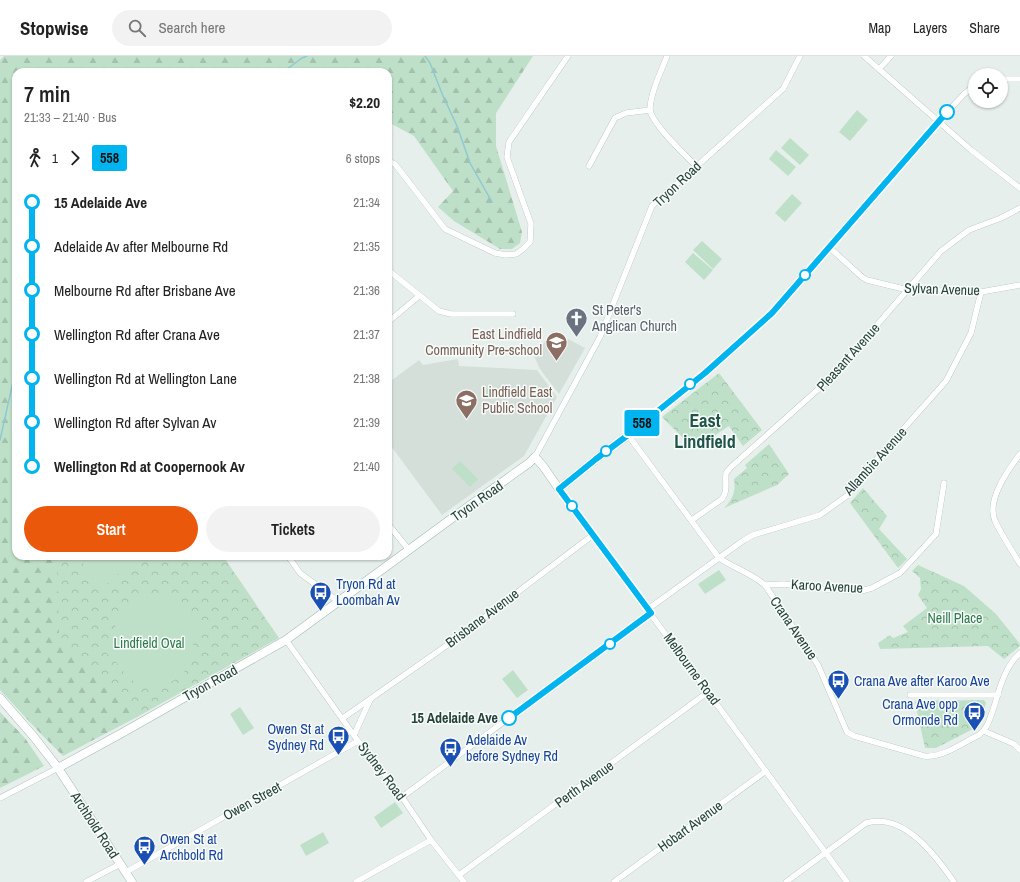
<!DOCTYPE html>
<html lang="en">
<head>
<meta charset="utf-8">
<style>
	:root { --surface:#fff; --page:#f2f2f2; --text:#222; --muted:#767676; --line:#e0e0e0; --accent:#ea580c }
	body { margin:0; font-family:"Archivo Narrow",sans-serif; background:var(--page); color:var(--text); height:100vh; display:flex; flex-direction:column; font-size:15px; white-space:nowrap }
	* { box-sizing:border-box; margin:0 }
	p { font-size:13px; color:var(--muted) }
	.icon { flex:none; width:22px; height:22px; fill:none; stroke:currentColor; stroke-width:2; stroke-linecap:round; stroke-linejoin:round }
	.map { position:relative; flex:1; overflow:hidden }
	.panel { position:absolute; left:12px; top:12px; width:380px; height:492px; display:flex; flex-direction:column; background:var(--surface); border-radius:12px; box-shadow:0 1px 3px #0004 }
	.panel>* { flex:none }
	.badge { padding:0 8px; border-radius:3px; font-size:14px; line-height:26px }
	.controls { position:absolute; left:968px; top:12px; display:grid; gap:8px }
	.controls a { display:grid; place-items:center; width:40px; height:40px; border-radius:50%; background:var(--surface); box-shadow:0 1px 3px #0004; font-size:20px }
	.map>.badge { position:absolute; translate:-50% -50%; box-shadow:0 0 0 2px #fff }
	.legs { display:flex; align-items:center; gap:6px; height:44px; padding:0 12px; font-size:13px }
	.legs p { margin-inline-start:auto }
	.head { display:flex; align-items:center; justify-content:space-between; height:68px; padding:0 12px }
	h1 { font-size:22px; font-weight:600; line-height:30px }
	.action { display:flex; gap:8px; margin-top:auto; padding:8px 12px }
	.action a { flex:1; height:46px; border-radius:24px; background:var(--accent); color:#fff; font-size:16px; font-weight:600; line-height:46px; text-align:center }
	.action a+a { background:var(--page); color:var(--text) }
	ul { padding:0 12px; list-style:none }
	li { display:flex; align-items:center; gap:14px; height:44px; font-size:15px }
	li i { display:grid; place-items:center; width:6px; height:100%; margin:0 5px; background:currentColor }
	li i::after { content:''; width:10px; height:10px; margin:-5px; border:3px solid; border-radius:50%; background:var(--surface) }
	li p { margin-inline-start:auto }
	li:first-child i { background:linear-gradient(#0000 50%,currentColor 0) }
	li:last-child i { background:linear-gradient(currentColor 50%,#0000 0) }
	header { display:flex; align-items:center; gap:24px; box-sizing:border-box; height:56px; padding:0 20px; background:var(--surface); border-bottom:1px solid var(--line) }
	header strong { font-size:19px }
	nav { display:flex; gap:22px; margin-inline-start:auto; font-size:14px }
	.search { width:280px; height:36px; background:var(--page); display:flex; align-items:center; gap:10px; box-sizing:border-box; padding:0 14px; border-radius:22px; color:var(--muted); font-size:15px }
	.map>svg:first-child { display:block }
	.built { fill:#d4dfda }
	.forest { fill:url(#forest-firs) }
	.park { fill:url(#park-crowns) }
	.pitch { fill:#bfe0c8 }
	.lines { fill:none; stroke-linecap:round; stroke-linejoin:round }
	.stream { stroke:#8ec9d4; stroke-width:1.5 }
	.street-casing { stroke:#a8b8b2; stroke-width:6 }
	.secondary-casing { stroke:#a4bbb3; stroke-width:9 }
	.street { stroke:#fff; stroke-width:5.5 }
	.secondary { stroke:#fff; stroke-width:8 }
	.line-1-casing { stroke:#fff; stroke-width:9 }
	.line-1 { stroke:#00b5ef; stroke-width:6 }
	.stop-1-dot { fill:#fff; stroke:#00b5ef; stroke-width:2 }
	.labels { text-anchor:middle; stroke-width:3; stroke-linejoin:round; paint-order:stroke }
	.street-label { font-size:14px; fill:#24423a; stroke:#f7fbf9 }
	.worship-label { font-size:14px; fill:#5b616d; stroke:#f7fbf9; text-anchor:start }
	.education-label { font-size:14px; fill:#785e54; stroke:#f7fbf9; text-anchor:end }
	.transit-label { font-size:14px; fill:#164399; stroke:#f7fbf9; text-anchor:start }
	.park-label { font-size:14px; fill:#2d7a4b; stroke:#f7fbf9 }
	.stop-label { font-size:14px; font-weight:bold; fill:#24423a; stroke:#f7fbf9; text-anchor:end }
	.district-label { font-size:18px; font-weight:bold; fill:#1f5548; stroke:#f7fbf9 }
</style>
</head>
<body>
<header>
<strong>Stopwise</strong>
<div class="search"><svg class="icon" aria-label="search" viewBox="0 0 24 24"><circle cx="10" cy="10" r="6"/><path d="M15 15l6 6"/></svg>Search here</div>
<nav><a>Map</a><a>Layers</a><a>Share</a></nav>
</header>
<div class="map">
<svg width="1020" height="826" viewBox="0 0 1020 826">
	<defs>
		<pattern id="forest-firs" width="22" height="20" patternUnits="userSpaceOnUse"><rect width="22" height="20" fill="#bfe0c8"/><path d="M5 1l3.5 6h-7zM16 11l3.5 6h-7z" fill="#a4c1ad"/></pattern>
		<pattern id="park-crowns" width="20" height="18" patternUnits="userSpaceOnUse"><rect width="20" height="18" fill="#bfe0c8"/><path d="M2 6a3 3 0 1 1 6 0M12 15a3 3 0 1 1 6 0" fill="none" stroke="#a4c1ad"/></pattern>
	</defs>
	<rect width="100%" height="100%" fill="#e6efeb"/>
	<g class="built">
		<path d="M 553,275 L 585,292 L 559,338 L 540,313 L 534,300 Z"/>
		<path d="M 458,303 L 459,310 L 537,314 L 557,341 L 524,400 L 442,459 L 388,386 L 388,327 L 419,304 L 423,309 Z"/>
	</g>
	<g class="forest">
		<path d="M 4,0 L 533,0 L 496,57 L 496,90 L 522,176 L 520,187 L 512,193 L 500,193 L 454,165 L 438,151 L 453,135 L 414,80 L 388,66 L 388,16 L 16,16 L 16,500 L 64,500 L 57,507 L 125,648 L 137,661 L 63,700 L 41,678 L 0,634 L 0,4 Z"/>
		<path d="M 0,656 L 25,682 L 44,710 L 0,732 Z"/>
	</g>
	<g class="park">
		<path d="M 719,317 L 762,374 L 743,390 L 729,370 L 696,392 L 690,393 L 684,383 L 662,361 Z"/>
		<path d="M 769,388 L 789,418 L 777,429 L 724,452 C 733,443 736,435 734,423 L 747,412 L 745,409 Z"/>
		<path d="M 863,432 L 887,460 L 879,473 L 907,503 L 898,512 L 850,447 Z"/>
		<path d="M 64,500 L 223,500 L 279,582 L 137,661 L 59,580 L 57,507 Z"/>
		<path d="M 918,509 L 964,530 L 996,558 L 1020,588 L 1020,590 L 1004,603 L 988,590 L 880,593 L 878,587 L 890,579 L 893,582 L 908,576 L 903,570 L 927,552 L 918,539 L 921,533 L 920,522 L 912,515 Z"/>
		<path d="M 984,644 L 986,647 L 979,668 L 973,673 L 936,692 L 925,692 L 915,646 L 918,645 Z"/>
	</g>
	<g class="pitch">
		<path d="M 857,54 L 868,64 L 850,85 L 839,76 Z"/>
		<path d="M 790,82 L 809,99 L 800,109 L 781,92 Z"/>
		<path d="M 776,94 L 796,111 L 788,120 L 769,103 Z"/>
		<path d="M 792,138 L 802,147 L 785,166 L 775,157 Z"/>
		<path d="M 702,185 L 722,203 L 713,213 L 693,194 Z"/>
		<path d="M 693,197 L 713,214 L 704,224 L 685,206 Z"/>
		<path d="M 506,330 L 508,340 L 486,343 L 485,333 Z"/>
		<path d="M 460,405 L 478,423 L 470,431 L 452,413 Z"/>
		<path d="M 77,500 L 143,500 L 128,514 L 118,518 L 102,532 Z"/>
		<path d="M 719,514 L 726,524 L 705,538 L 698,528 Z"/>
		<path d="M 165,530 L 203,568 C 201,571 196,574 195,577 C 192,582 194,591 193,596 C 190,620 166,634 144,629 L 141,631 L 126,619 L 117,607 L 102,593 L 113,582 L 117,562 L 127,548 L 141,540 L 157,538 Z"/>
		<path d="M 513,614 L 528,634 L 517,642 L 502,623 Z"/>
		<path d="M 240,651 L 254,672 L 243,679 L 230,658 Z"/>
		<path d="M 395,746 L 403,757 L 381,772 L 374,761 Z"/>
		<path d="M 323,776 L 329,787 L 306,800 L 300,789 Z"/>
	</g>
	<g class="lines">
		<g class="stream">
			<path d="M 425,0 L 430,7 L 443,40 L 457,70 L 470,107 L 492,146"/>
			<path d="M 283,16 L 302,2 L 307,0"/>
			<path d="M 0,384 L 13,326 L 16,303"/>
		</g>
		<defs>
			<g id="street">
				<path d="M 667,0 C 661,16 651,35 650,53 C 650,66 686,100 696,110"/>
				<path d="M 864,0 L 971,94 L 1020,132"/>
				<path d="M 879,13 L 891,0"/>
				<path d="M 1001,23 L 1020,23"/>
				<path d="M 975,30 L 964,38 L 939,65 L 771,257 L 705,317 L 628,379 L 719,502 C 734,512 751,517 765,529 L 818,609 L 844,669 L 847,676 L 854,680 L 924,700 C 943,702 962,687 979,679 C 988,672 990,662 994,651 C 999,634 1005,610 1020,597"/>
				<path d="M 388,105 L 395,108 L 445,173 L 495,197 L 506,199 L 516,198 L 523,193 L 530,186 L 531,168 L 507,101 L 509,86 L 568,0"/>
				<path d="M 589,110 L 615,62 L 626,57 L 650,54"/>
				<path d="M 829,191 L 862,221 L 867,224 L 908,234 L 981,236 L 1020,229"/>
				<path d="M 388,214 L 439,255 L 451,258 L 513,258"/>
				<path d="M 388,266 L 419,240"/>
				<path d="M 1020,398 C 1008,414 986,444 995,465 C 1002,480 1012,494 1020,508"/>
				<path d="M 535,401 L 600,281 L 652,150 L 783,33 L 800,0"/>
				<path d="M 559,433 L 847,826"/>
				<path d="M 692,464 L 722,443 C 728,435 725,427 726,417 L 731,411 L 832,321 L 941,195 L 969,174 L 1001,162 L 1020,152"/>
				<path d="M 388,468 L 409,494"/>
				<path d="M 288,500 L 300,517 L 339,546"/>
				<path d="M 765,529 L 783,528 L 823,533 L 861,535 L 872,532 L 900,517 L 936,478 L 944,427"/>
				<path d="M 648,553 L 744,484 L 753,479 L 820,459 L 848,439 L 874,406 L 946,325 L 971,277 L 981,236"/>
				<path d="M 286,584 L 358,685 L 402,741 L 431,784 L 464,826"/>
				<path d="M 910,639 L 998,639"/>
				<path d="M 343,662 L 453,585 L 593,479"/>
				<path d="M 984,675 L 1014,688 L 1020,694"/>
				<path d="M 354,679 L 370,644"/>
				<path d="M 402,741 L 651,557"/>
				<path d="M 0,742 L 58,712"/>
				<path d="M 126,816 L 358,685"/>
				<path d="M 459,819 L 708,636"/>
				<path d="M 86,826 L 120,808"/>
				<path d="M 356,826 L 431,784"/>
				<path d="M 614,826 L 766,715"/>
				<path d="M 786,826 L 866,767 C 904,756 936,800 954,826"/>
			</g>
			<g id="secondary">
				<path d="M 0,642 L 34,681 L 58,712 L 132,826"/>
				<path d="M 58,712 L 122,677 L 286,584 L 455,460 L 529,407 L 535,401 L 543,410 L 559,433 L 596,403 L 628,379"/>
			</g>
		</defs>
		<use href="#street" class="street-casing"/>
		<use href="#secondary" class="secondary-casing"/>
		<use href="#street" class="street"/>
		<use href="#secondary" class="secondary"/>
	</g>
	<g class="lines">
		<defs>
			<path id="line-1" d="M 509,662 L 651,557 L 559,433 L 596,403 L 628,379 L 705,317 L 772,257 L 947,56"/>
		</defs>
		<use href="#line-1" class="line-1-casing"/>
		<use href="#line-1" class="line-1"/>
	</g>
	<defs>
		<symbol id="church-pin" viewBox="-11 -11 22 30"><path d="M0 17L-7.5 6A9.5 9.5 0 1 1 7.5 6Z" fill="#6b7280" stroke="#f7fbf9"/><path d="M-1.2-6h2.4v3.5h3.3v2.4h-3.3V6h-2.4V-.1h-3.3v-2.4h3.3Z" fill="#fff"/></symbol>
		<symbol id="school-pin" viewBox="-11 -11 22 30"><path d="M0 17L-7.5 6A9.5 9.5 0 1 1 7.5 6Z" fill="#8d6e63" stroke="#f7fbf9"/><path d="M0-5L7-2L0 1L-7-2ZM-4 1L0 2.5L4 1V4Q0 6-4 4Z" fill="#fff"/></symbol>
		<symbol id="bus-pin" viewBox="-11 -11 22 30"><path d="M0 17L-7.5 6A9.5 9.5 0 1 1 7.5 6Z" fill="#1a4fb4" stroke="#f7fbf9"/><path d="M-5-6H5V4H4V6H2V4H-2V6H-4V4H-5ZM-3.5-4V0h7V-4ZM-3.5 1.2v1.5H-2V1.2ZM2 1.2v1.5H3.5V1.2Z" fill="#fff"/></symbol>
	</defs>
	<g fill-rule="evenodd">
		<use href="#church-pin" x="564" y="250" width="25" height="34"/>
		<use href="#school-pin" x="544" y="274" width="25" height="34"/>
		<use href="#school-pin" x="454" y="332" width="25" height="34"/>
		<use href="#bus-pin" x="308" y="524" width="25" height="34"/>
		<use href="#bus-pin" x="826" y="612" width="25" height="34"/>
		<use href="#bus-pin" x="962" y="644" width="25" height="34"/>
		<use href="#bus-pin" x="326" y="668" width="25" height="34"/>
		<use href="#bus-pin" x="438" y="680" width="25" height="34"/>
		<use href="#bus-pin" x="132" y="778" width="25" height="34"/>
	</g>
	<g class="stop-1-dot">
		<circle cx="947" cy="56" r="7"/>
		<circle cx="805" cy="219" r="5"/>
		<circle cx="690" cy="328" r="5"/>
		<circle cx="606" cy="395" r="5"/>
		<circle cx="572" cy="450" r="5"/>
		<circle cx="610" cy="588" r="5"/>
		<circle cx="509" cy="662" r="7"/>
	</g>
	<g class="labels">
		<g class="street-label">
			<text transform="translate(677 128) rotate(-43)" y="5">Tryon Road</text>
			<text transform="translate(942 233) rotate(2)" y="5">Sylvan Avenue</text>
			<text transform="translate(848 301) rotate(-48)" y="5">Pleasant Avenue</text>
			<text transform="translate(875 405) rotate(-48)" y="5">Allambie Avenue</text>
			<text transform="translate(477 445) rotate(-35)" y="5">Tryon Road</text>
			<text transform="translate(827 530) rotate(3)" y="5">Karoo Avenue</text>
			<text transform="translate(482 562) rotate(-37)" y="5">Brisbane Avenue</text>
			<text transform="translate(794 572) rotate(56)" y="5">Crana Avenue</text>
			<text transform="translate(692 613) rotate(54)" y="5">Melbourne Road</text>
			<text transform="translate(210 627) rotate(-29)" y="5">Tryon Road</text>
			<text transform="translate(382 715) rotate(53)" y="5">Sydney Road</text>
			<text transform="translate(584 728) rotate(-36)" y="5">Perth Avenue</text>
			<text transform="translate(252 745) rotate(-29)" y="5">Owen Street</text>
			<text transform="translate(95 769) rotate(57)" y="5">Archbold Road</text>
			<text transform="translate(690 770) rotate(-36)" y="5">Hobart Avenue</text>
		</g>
		<g class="worship-label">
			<text x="592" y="259">St Peter's<tspan x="592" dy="16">Anglican Church</tspan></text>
		</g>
		<g class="education-label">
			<text x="542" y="283">East Lindfield<tspan x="542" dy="16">Community Pre-school</tspan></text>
			<text x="482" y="341" text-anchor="start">Lindfield East<tspan x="482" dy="16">Public School</tspan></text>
		</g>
		<g class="transit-label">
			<text x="336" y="533">Tryon Rd at<tspan x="336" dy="16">Loombah Av</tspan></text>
			<text x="854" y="630">Crana Ave after Karoo Ave</text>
			<text x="958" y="653" text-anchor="end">Crana Ave opp<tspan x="958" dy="16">Ormonde Rd</tspan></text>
			<text x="324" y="678" text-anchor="end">Owen St at<tspan x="324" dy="16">Sydney Rd</tspan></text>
			<text x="466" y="689">Adelaide Av<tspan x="466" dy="16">before Sydney Rd</tspan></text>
			<text x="160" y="788">Owen St at<tspan x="160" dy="16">Archbold Rd</tspan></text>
		</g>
		<g class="park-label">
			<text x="955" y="567">Neill Place</text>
			<text x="149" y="592">Lindfield Oval</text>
		</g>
		<g class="stop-label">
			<text x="498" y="667">15 Adelaide Ave</text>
		</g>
		<g class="district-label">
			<text x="705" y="371">East<tspan x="705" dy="21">Lindfield</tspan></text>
		</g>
	</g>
</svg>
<div class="controls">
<a><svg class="icon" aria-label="locate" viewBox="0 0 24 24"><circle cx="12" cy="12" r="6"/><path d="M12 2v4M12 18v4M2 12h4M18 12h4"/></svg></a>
</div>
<b class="badge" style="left:642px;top:367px;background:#00b5ef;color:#111">558</b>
<section class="panel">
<div class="head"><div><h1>7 min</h1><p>21:33 – 21:40 · Bus</p></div><b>$2.20</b></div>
<div class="legs"><svg class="icon" aria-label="walk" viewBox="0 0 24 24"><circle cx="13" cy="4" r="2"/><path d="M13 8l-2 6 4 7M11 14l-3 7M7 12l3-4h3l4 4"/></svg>1<svg class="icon" aria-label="forward" viewBox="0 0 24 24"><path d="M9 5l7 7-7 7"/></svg><b class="badge" style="background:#00b5ef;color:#111">558</b><p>6 stops</p></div>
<ul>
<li><i style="color:#00b5ef"></i><b>15 Adelaide Ave</b><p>21:34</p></li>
<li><i style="color:#00b5ef"></i><span>Adelaide Av after Melbourne Rd</span><p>21:35</p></li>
<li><i style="color:#00b5ef"></i><span>Melbourne Rd after Brisbane Ave</span><p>21:36</p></li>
<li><i style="color:#00b5ef"></i><span>Wellington Rd after Crana Ave</span><p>21:37</p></li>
<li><i style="color:#00b5ef"></i><span>Wellington Rd at Wellington Lane</span><p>21:38</p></li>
<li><i style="color:#00b5ef"></i><span>Wellington Rd after Sylvan Av</span><p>21:39</p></li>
<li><i style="color:#00b5ef"></i><b>Wellington Rd at Coopernook Av</b><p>21:40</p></li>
</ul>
<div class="action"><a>Start</a><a>Tickets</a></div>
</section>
</div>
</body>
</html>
